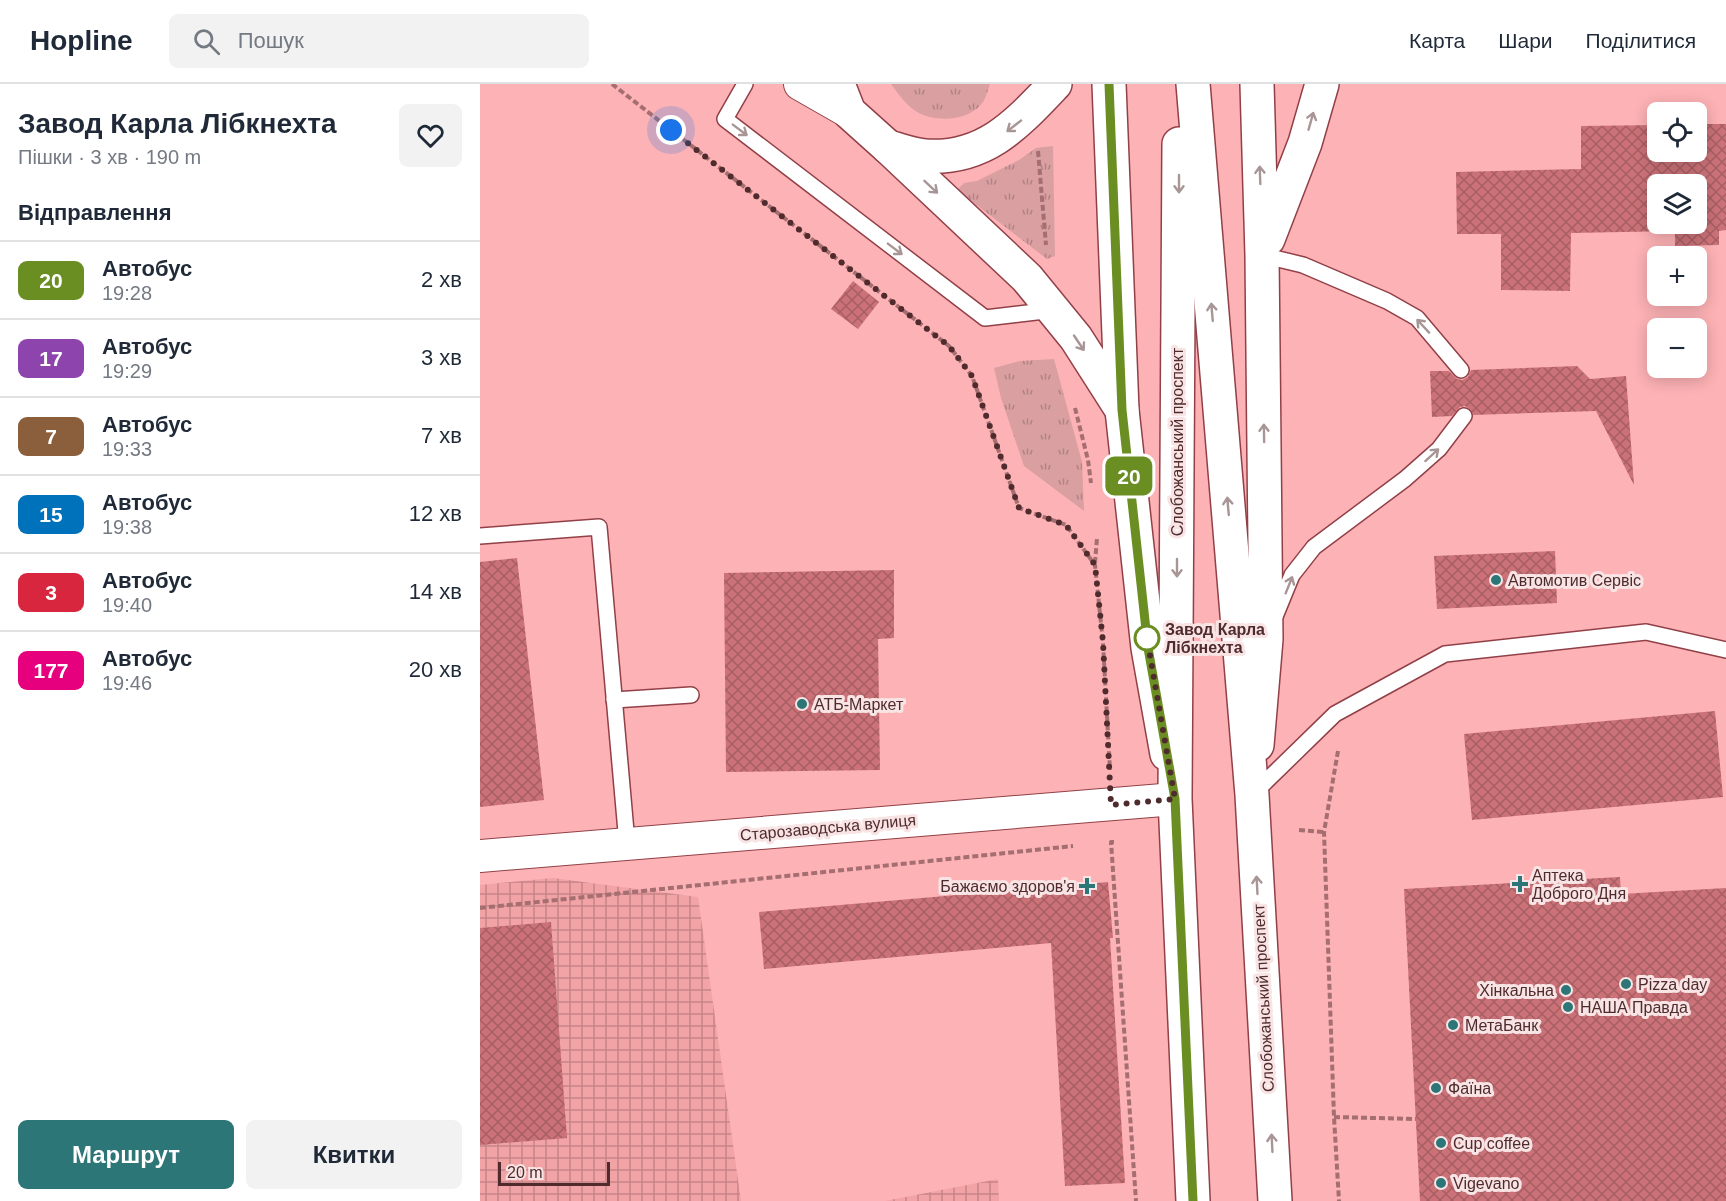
<!DOCTYPE html>
<html lang="uk">
<head>
<meta charset="utf-8">
<style>
	:root { --surface:#fff; --page:#f2f2f3; --text:#1f2937; --muted:#747a83; --line:#e0e1e3; --accent:#2c7677 }
	body { margin:0; font-family:Arial,sans-serif; background:var(--page); color:var(--text); height:100vh; display:flex; flex-direction:column; font-size:22px; white-space:nowrap }
	* { box-sizing:border-box; margin:0 }
	p { font-size:20px; color:var(--muted) }
	.icon { flex:none; width:33px; height:33px; fill:none; stroke:currentColor; stroke-width:2; stroke-linecap:round; stroke-linejoin:round }
	.map { position:relative; flex:1; overflow:hidden }
	.panel { display:flex; flex-direction:column; background:var(--surface); width:480px }
	.panel>* { flex:none }
	.badge { padding:0 12px; border-radius:9px; font-size:21px; line-height:39px }
	.tools { position:absolute; left:1167px; top:18px; display:grid; gap:12px }
	.tools a { display:grid; place-items:center; width:60px; height:60px; border-radius:9px; background:var(--surface); box-shadow:0 3px 15px #0003; font-size:30px }
	.scale { position:absolute; left:18px; bottom:15px; width:112px; box-sizing:border-box; padding-left:6px; border:3px solid #502b2d; border-top:0; font-size:16px; line-height:21px; white-space:nowrap; color:#502b2d; -webkit-text-stroke:4px #f8e4e4; paint-order:stroke }
	.you { position:absolute; width:30px; height:30px; margin:-15px; border:4px solid #fff; border-radius:50%; background:#1a73e8; box-shadow:0 0 0 9px #1a73e833 }
	.map>.badge { position:absolute; translate:-50% -50%; box-shadow:0 0 0 3px #fff }
	h2 { padding:0 18px; font-size:22px; line-height:54px }
	.round { display:grid; place-items:center; flex:none; width:63px; height:63px; border-radius:9px; background:var(--page) }
	.head { display:flex; align-items:center; justify-content:space-between; height:102px; padding:0 18px }
	h1 { font-size:28px; font-weight:700; line-height:45px }
	.primary-button { display:flex; gap:12px; margin-top:auto; padding:12px 18px }
	.primary-button a { flex:1; height:69px; border-radius:9px; background:var(--accent); color:#fff; font-size:24px; font-weight:700; line-height:69px; text-align:center }
	.primary-button a+a { background:var(--page); color:var(--text) }
	ul { padding:0; list-style:none }
	li { display:flex; align-items:center; gap:18px; height:78px; padding:0 18px; border-top:2px solid var(--line) }
	li div { flex:1 }
	li b { display:block; font-size:22px }
	li em { font-style:normal }
	li .badge { min-width:66px; font-weight:700; text-align:center }
	header { display:flex; align-items:center; gap:36px; box-sizing:border-box; height:84px; padding:0 30px; background:var(--surface); border-bottom:2px solid var(--line) }
	header strong { font-size:28px }
	nav { display:flex; gap:33px; margin-inline-start:auto; font-size:21px }
	.search { width:420px; height:54px; background:var(--page); display:flex; align-items:center; gap:15px; box-sizing:border-box; padding:0 21px; border-radius:9px; color:var(--muted); font-size:22px }
	main { display:flex; flex:1; min-height:0 }
	.map>svg:first-child { display:block }
	.industrial { fill:url(#industrial-grid) }
	.grass { fill:url(#grass-tufts) }
	.building { fill:url(#building-cross-hatch); fill-rule:evenodd }
	.lines { fill:none; stroke-linecap:round; stroke-linejoin:round }
	.lane-casing { stroke:#914047; stroke-width:18 }
	.street-casing { stroke:#914047; stroke-width:34 }
	.secondary-casing { stroke:#914047; stroke-width:36 }
	.primary-casing { stroke:#914047; stroke-width:36 }
	.path { stroke:#a56e70; stroke-width:4; stroke-dasharray:6 3; stroke-linecap:butt }
	.lane { stroke:#fff; stroke-width:15 }
	.street { stroke:#fff; stroke-width:32 }
	.secondary { stroke:#fff; stroke-width:33 }
	.primary { stroke:#fff; stroke-width:33 }
	.oneway { stroke:#a89596 }
	.line-casing { stroke:#fff; stroke-width:14 }
	.line { stroke:#6b8e23; stroke-width:9 }
	.walk { stroke:#502b2d; stroke-width:6; stroke-dasharray:0 10.8 }
	.poi-dot { fill:#2c7677; stroke:#f8e4e4; stroke-width:2 }
	.stop-dot { fill:#fff; stroke:#6b8e23; stroke-width:3 }
	.labels { text-anchor:middle; stroke-width:6; stroke-linejoin:round; paint-order:stroke }
	.street-label { font-size:16px; fill:#502b2d; stroke:#f8e4e4 }
	.poi-label { font-size:16px; fill:#502b2d; stroke:#f8e4e4; text-anchor:start }
	.stop-label { font-size:16px; font-weight:bold; fill:#502b2d; stroke:#f8e4e4; text-anchor:start }
</style>
</head>
<body>
<header>
<strong>Hopline</strong>
<div class="search"><svg class="icon" aria-label="search" viewBox="0 0 24 24"><circle cx="10" cy="10" r="6"/><path d="M15 15l6 6"/></svg>Пошук</div>
<nav><a>Карта</a><a>Шари</a><a>Поділитися</a></nav>
</header>
<main>
<section class="panel">
<div class="head"><div><h1>Завод Карла Лібкнехта</h1><p>Пішки · 3 хв · 190 m</p></div><a class="round"><svg class="icon" aria-label="heart" viewBox="0 0 24 24"><path d="M12 20l-8-8c-3-5 5-10 8-4 3-6 11-1 8 4z"/></svg></a></div>
<h2>Відправлення</h2>
<ul>
<li><span class="badge" style="background:#6b8e23;color:#fff">20</span><div><b>Автобус</b><p>19:28</p></div><em>2 хв</em></li>
<li><span class="badge" style="background:#8e44ad;color:#fff">17</span><div><b>Автобус</b><p>19:29</p></div><em>3 хв</em></li>
<li><span class="badge" style="background:#8b5e3c;color:#fff">7</span><div><b>Автобус</b><p>19:33</p></div><em>7 хв</em></li>
<li><span class="badge" style="background:#0072bc;color:#fff">15</span><div><b>Автобус</b><p>19:38</p></div><em>12 хв</em></li>
<li><span class="badge" style="background:#d7263d;color:#fff">3</span><div><b>Автобус</b><p>19:40</p></div><em>14 хв</em></li>
<li><span class="badge" style="background:#e6007e;color:#fff">177</span><div><b>Автобус</b><p>19:46</p></div><em>20 хв</em></li>
</ul>
<div class="primary-button"><a>Маршрут</a><a>Квитки</a></div>
</section>
<div class="map">
<svg width="1246" height="1117" viewBox="0 0 1246 1117">
	<defs>
		<pattern id="industrial-grid" width="8" height="8" patternUnits="userSpaceOnUse" patternTransform="scale(1.5)"><rect width="8" height="8" fill="#f2a3a6"/><path d="M0 4h8M4 0v8" fill="none" stroke="#c68588"/></pattern>
		<pattern id="grass-tufts" width="24" height="20" patternUnits="userSpaceOnUse" patternTransform="scale(1.5)"><rect width="24" height="20" fill="#d99fa1"/><path d="M3 7l-1-3M5 7V3M7 7l1-3M15 17l-1-3M17 17v-4M19 17l1-3" fill="none" stroke="#b28284"/></pattern>
		<pattern id="building-cross-hatch" width="8" height="8" patternUnits="userSpaceOnUse" patternTransform="scale(1.5)"><rect width="8" height="8" fill="#cb7278"/><path d="M0 0l8 8M0 8l8-8" fill="none" stroke="#a75e63"/></pattern>
	</defs>
	<rect width="100%" height="100%" fill="#fdb2b5"/>
	<g class="industrial">
		<path d="M 73,794 L 218,813 L 261,1117 L 0,1117 L 0,801 Z"/>
		<path d="M 518,1095 L 519,1117 L 405,1117 Z"/>
	</g>
	<g class="grass">
		<path d="M 411,0 L 510,0 C 508,6 506,13 503,18 C 490,37 456,39 437,28 C 426,21 419,11 411,0 Z"/>
		<path d="M 573,62 L 575,172 L 567,175 L 477,106 L 484,99 L 497,97 L 539,76 L 556,64 Z"/>
		<path d="M 574,275 L 602,378 L 604,427 L 544,382 L 521,314 L 514,284 L 540,277 Z"/>
	</g>
	<g class="building">
		<path d="M 1216,40 L 1246,40 L 1246,146 L 1239,147 L 1239,161 L 1195,162 L 1195,147 L 1091,149 L 1090,207 L 1021,206 L 1021,150 L 977,150 L 976,88 L 1101,85 L 1101,42 L 1178,41 L 1178,68 L 1216,68 ZM 1178,100 L 1216,100 L 1216,140 L 1178,140 Z"/>
		<path d="M 373,197 L 399,218 L 378,245 L 351,225 Z"/>
		<path d="M 1097,282 L 1110,295 L 1146,292 L 1154,401 L 1116,327 L 993,331 L 990,325 L 985,322 L 980,323 L 972,332 L 952,333 L 950,287 L 969,287 L 977,295 L 982,296 L 988,293 L 991,286 Z"/>
		<path d="M 1075,467 L 1077,519 L 957,525 L 954,472 Z"/>
		<path d="M 37,474 L 64,716 L 0,723 L 0,478 Z"/>
		<path d="M 414,486 L 414,554 L 398,555 L 400,686 L 246,688 L 244,489 Z"/>
		<path d="M 1235,627 L 1243,713 L 992,736 L 984,650 Z"/>
		<path d="M 1140,793 L 1141,810 L 1246,804 L 1246,1117 L 940,1117 L 924,805 Z"/>
		<path d="M 628,798 L 633,854 L 630,854 L 645,1099 L 585,1102 L 571,859 L 284,885 L 279,828 Z"/>
		<path d="M 71,838 L 87,1054 L 0,1061 L 0,844 Z"/>
	</g>
	<g class="lines">
		<defs>
			<g id="lane">
				<path d="M 265,0 L 245,35 L 505,234 L 573,226"/>
				<path d="M 782,171 L 823,181 L 907,217 L 937,234 L 981,286"/>
				<path d="M 0,452 L 119,443 L 147,759"/>
				<path d="M 794,535 L 812,491 L 834,463 L 925,395 L 959,365 L 984,332"/>
				<path d="M 134,616 L 211,611"/>
				<path d="M 774,709 L 855,630 L 965,570 L 1166,548 L 1246,566"/>
			</g>
			<g id="street">
				<path d="M 320,0 L 369,28"/>
				<path d="M 0,772 L 695,715"/>
			</g>
			<g id="secondary">
				<path d="M 358,0 L 369,28 L 408,63 L 547,194 L 596,254 L 642,326"/>
				<path d="M 629,0 L 642,326 L 668,564 L 687,670"/>
				<path d="M 408,63 C 420,66 433,71 445,72 C 505,76 537,40 575,0"/>
				<path d="M 788,155 L 825,59 L 842,0"/>
				<path d="M 777,661 L 786,555 L 782,171 L 777,0"/>
			</g>
			<g id="primary">
				<path d="M 713,0 L 772,711 L 795,1117"/>
				<path d="M 699,60 L 695,715 L 713,1117"/>
			</g>
		</defs>
		<use href="#lane" class="lane-casing"/>
		<use href="#street" class="street-casing"/>
		<use href="#secondary" class="secondary-casing"/>
		<use href="#primary" class="primary-casing"/>
		<g class="path">
			<path d="M 132,0 L 469,262 L 492,292 L 539,424 L 586,441 L 615,481 L 623,559 L 630,686"/>
			<path d="M 558,67 L 566,161"/>
			<path d="M 595,324 L 608,376 L 611,399"/>
			<path d="M 615,479 L 617,454"/>
			<path d="M 858,667 L 844,748 L 854,1033 L 859,1117"/>
			<path d="M 819,746 L 844,748"/>
			<path d="M 634,758 L 631,758 L 656,1117"/>
			<path d="M 0,824 L 593,762"/>
			<path d="M 854,1033 L 936,1035"/>
		</g>
		<use href="#lane" class="lane"/>
		<use href="#street" class="street"/>
		<use href="#secondary" class="secondary"/>
		<use href="#primary" class="primary"/>
	</g>
	<defs><path id="oneway-shaft" d="M-6 0H5M1.5-3L5.5 0L1.5 3" fill="none" stroke-width="1.6" stroke-linecap="round" stroke-linejoin="round" transform="scale(1.5)"/></defs>
	<g class="oneway">
		<use href="#oneway-shaft" transform="translate(831 37) rotate(-74)"/>
		<use href="#oneway-shaft" transform="translate(534 42) rotate(142)"/>
		<use href="#oneway-shaft" transform="translate(260 46) rotate(37)"/>
		<use href="#oneway-shaft" transform="translate(780 91) rotate(-92)"/>
		<use href="#oneway-shaft" transform="translate(699 100) rotate(90)"/>
		<use href="#oneway-shaft" transform="translate(451 103) rotate(43)"/>
		<use href="#oneway-shaft" transform="translate(415 165) rotate(37)"/>
		<use href="#oneway-shaft" transform="translate(732 228) rotate(-95)"/>
		<use href="#oneway-shaft" transform="translate(943 242) rotate(-133)"/>
		<use href="#oneway-shaft" transform="translate(599 259) rotate(56)"/>
		<use href="#oneway-shaft" transform="translate(784 349) rotate(-91)"/>
		<use href="#oneway-shaft" transform="translate(952 371) rotate(-42)"/>
		<use href="#oneway-shaft" transform="translate(748 422) rotate(-95)"/>
		<use href="#oneway-shaft" transform="translate(697 484) rotate(90)"/>
		<use href="#oneway-shaft" transform="translate(809 501) rotate(-68)"/>
		<use href="#oneway-shaft" transform="translate(777 801) rotate(-93)"/>
		<use href="#oneway-shaft" transform="translate(792 1059) rotate(-93)"/>
	</g>
	<g class="lines">
		<defs>
			<path id="line" d="M 629,0 L 642,326 L 668,564 L 695,715 L 713,1117"/>
		</defs>
		<use href="#line" class="line-casing"/>
		<use href="#line" class="line"/>
		<path class="walk" d="M 191,46 L 469,262 L 492,292 L 539,424 L 586,441 L 615,481 L 623,558 L 631,721 L 695,715 L 667,554"/>
	</g>
	<g class="poi-dot">
		<circle cx="1016" cy="496" r="6"/>
		<circle cx="322" cy="620" r="6"/>
		<path d="M1037 791h6v6h6v6h-6v6h-6v-6h-6v-6h6z"/>
		<path d="M604 793h6v6h6v6h-6v6h-6v-6h-6v-6h6z"/>
		<circle cx="1146" cy="900" r="6"/>
		<circle cx="1086" cy="906" r="6"/>
		<circle cx="1088" cy="923" r="6"/>
		<circle cx="973" cy="941" r="6"/>
		<circle cx="956" cy="1004" r="6"/>
		<circle cx="961" cy="1059" r="6"/>
		<circle cx="961" cy="1099" r="6"/>
	</g>
	<circle class="stop-dot" cx="667" cy="554" r="12"/>
	<g class="labels">
		<g class="street-label">
			<text transform="translate(697 358) rotate(-90)" y="6">Слобожанський проспект</text>
			<text transform="translate(348 743) rotate(-5)" y="6">Старозаводська вулиця</text>
			<text transform="translate(783 914) rotate(-93)" y="6">Слобожанський проспект</text>
		</g>
		<g class="poi-label">
			<text x="1028" y="502">Автомотив Сервіс</text>
			<text x="334" y="626">АТБ-Маркет</text>
			<text x="1052" y="797">Аптека<tspan x="1052" dy="18">Доброго Дня</tspan></text>
			<text x="595" y="808" text-anchor="end">Бажаємо здоров'я</text>
			<text x="1158" y="906">Pizza day</text>
			<text x="1074" y="912" text-anchor="end">Хінкальна</text>
			<text x="1100" y="929">НАША Правда</text>
			<text x="985" y="947">МетаБанк</text>
			<text x="968" y="1010">Фаїна</text>
			<text x="973" y="1065">Cup coffee</text>
			<text x="973" y="1105">Vigevano</text>
		</g>
		<g class="stop-label">
			<text x="685" y="551">Завод Карла<tspan x="685" dy="18">Лібкнехта</tspan></text>
		</g>
	</g>
</svg>
<div class="tools">
<a><svg class="icon" aria-label="locate" viewBox="0 0 24 24"><circle cx="12" cy="12" r="6"/><path d="M12 2v4M12 18v4M2 12h4M18 12h4"/></svg></a>
<a><svg class="icon" aria-label="layers" viewBox="0 0 24 24"><path d="M12 4l9 5-9 5-9-5zM3 14l9 5 9-5"/></svg></a>
<a>+</a>
<a>−</a>
</div>
<div class="scale">20 m</div>
<div class="you" style="left:191px;top:46px"></div>
<b class="badge" style="left:649px;top:392px;background:#6b8e23;color:#fff">20</b>
</div>
</main>
</body>
</html>
